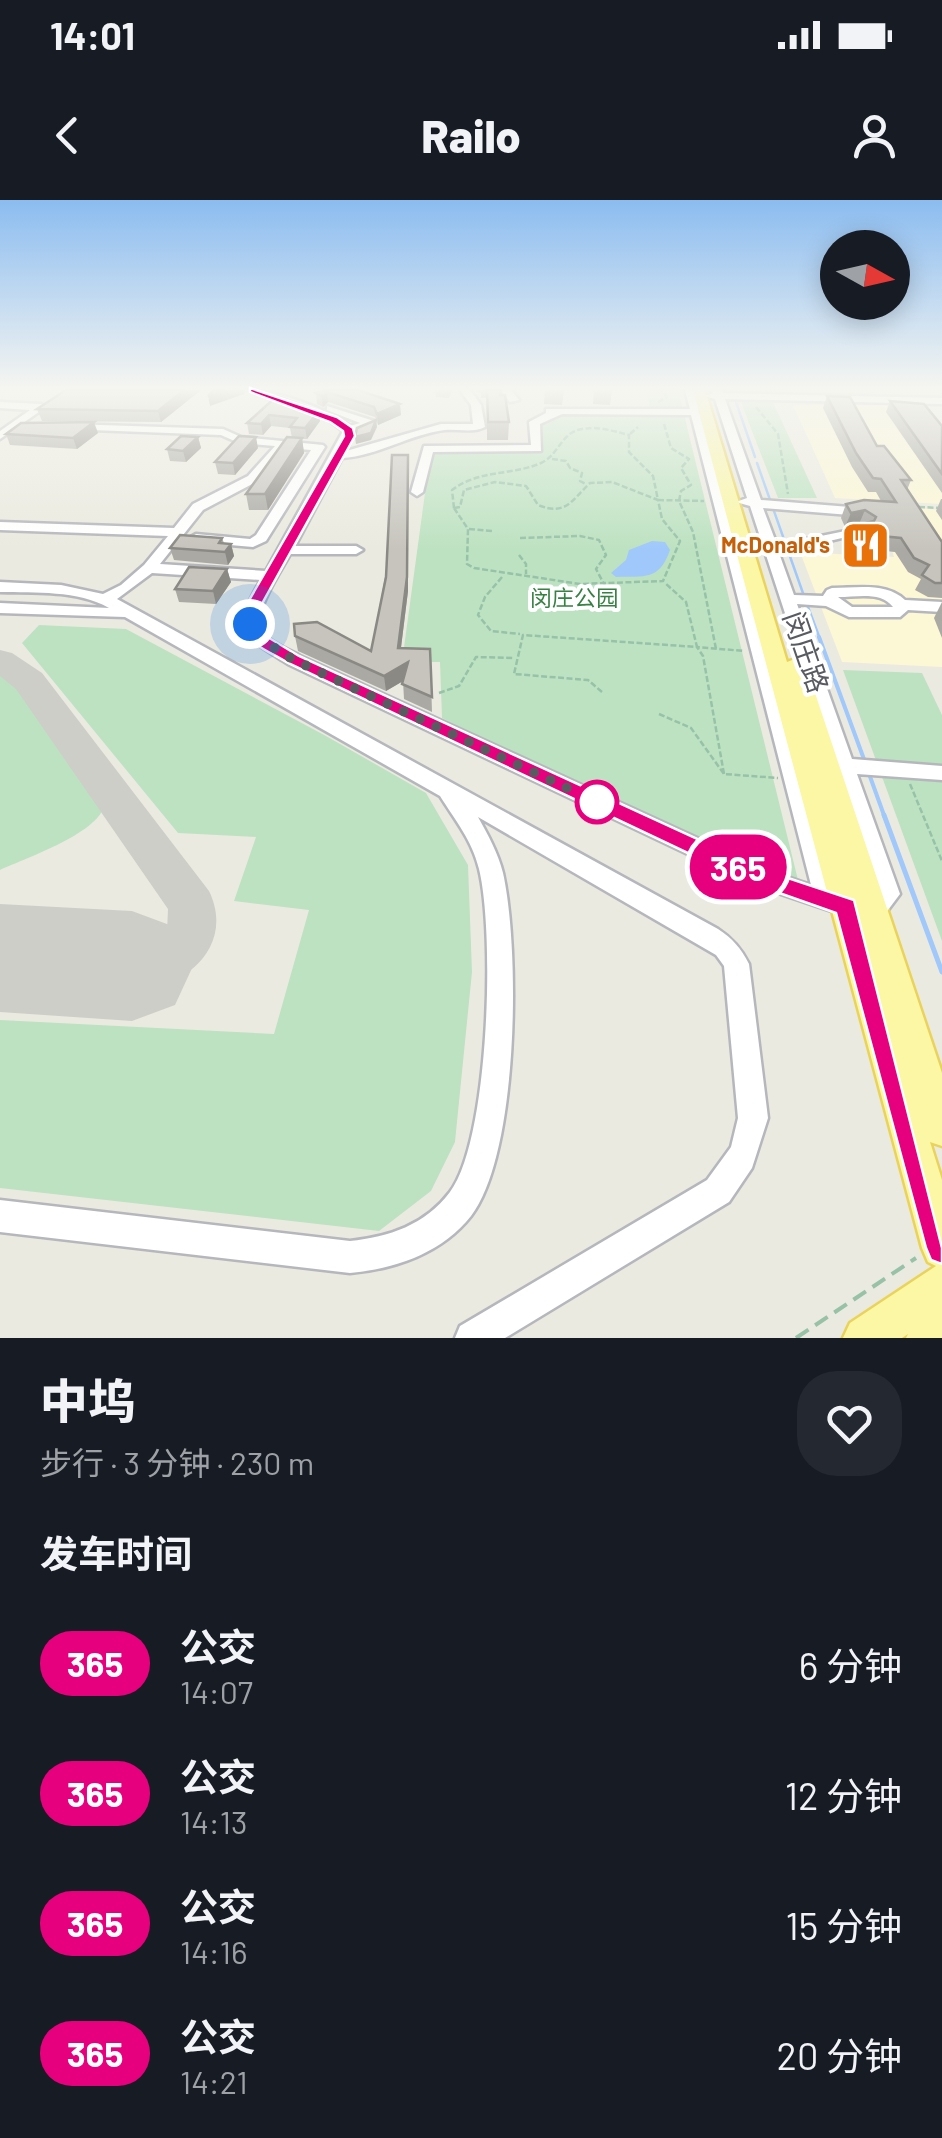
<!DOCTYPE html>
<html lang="zh">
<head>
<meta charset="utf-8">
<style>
	:root { --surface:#171b24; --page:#242831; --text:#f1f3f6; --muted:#9ea1a6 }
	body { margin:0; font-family:Barlow,"Noto Sans SC",sans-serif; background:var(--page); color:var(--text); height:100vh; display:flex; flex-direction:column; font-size:38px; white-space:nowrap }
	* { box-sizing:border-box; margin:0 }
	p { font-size:32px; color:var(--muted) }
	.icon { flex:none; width:55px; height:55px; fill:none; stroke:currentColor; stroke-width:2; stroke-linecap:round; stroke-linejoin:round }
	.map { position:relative; height:1138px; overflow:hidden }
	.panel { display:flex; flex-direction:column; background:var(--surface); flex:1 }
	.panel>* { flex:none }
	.badge { padding:0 20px; border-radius:32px; font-size:35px; line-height:65px }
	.needle { width:65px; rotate:98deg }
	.fabs { position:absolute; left:820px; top:30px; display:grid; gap:20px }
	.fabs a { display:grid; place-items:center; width:90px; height:90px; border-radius:50%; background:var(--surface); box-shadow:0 5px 25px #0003; font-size:50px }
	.you { position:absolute; width:50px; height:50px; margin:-25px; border:8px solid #fff; border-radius:50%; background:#1a73e8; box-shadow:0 0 0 15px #1a73e833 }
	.map>.badge { position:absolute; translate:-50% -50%; box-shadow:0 0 0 5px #fff }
	h2 { padding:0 40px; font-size:38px; line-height:90px }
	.round { display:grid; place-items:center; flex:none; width:105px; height:105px; border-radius:40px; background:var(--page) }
	.summary { display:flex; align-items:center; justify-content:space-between; height:170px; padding:0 40px }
	h1 { font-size:48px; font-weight:800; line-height:75px }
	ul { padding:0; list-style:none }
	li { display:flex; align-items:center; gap:30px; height:130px; padding:0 40px }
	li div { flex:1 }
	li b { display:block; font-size:38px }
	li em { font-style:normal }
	li .badge { min-width:110px; font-weight:700; text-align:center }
	.status { display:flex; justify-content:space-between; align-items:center; height:70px; padding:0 50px; background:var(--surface); direction:ltr }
	.status svg { height:28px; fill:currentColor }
	header { display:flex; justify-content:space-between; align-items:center; height:130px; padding:0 40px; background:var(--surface); font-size:45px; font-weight:800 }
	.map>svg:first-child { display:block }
	.commercial { fill:#fcf7d4 }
	.green { fill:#bde2c1 }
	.water { fill:#a0c8fb }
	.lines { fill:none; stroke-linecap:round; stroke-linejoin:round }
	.stream-far2 { stroke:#a0c8fb; stroke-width:2.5 }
	.stream-far1 { stroke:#a0c8fb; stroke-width:4 }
	.stream { stroke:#a0c8fb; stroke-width:5 }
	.taxiway { fill:#cecec9; fill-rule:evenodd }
	.runway { fill:#cecec9; fill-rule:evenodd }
	.minor-casing { stroke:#b6b7bc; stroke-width:5 }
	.major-casing { stroke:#ead35a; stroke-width:5 }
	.path-far1 { stroke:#97c2a8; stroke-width:2.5; stroke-dasharray:6 2.5; stroke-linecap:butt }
	.path { stroke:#97c2a8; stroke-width:4; stroke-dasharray:15 8; stroke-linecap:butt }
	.minor { fill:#fff; fill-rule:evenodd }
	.major { fill:#fbf7a5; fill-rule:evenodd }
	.wall { fill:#aaa9a3 }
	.shaded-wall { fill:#8b8984 }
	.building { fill:#c6c4bd; stroke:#8b8984; stroke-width:2.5 }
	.line { fill:#e6007e; stroke:#fff; stroke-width:2.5 }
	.walk { stroke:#595b60; stroke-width:10; stroke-dasharray:0 18 }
	.stop-dot { fill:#fff; stroke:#e6007e; stroke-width:5 }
	.labels { text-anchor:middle; stroke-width:8; stroke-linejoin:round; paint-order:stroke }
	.far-food-label { font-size:22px; font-weight:bold; fill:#c56008; stroke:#fff; text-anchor:end }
	.far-park-label { font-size:22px; fill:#388044; stroke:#fff }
	.street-label { font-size:28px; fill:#595b60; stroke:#fff }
</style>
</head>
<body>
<div class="status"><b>14:01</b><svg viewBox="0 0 49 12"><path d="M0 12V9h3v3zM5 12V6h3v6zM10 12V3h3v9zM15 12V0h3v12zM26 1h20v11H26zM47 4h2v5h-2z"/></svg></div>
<header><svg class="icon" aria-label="back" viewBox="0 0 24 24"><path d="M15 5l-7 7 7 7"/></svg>Railo<svg class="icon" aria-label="person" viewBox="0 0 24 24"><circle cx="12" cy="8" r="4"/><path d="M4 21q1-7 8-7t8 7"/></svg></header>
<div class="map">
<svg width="942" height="1138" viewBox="0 0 942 1138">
	<rect width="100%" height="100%" fill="#ebeae0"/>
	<g class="commercial">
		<path d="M 793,205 L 922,205 L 942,224 L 942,304 L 835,298 Z"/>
		<path d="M 878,305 L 942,310 L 942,467 L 842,462 L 800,352 L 894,357 Z"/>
	</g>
	<g class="green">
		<path d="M 647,190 L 678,190 L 798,680 L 582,589 L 442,518 L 440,462 L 402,462 L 431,249 L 542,252 L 536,223 L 571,213 L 650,212 Z"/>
		<path d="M 740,200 L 773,202 L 817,298 L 778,298 Z"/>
		<path d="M 39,425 L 126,429 L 326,536 L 426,593 L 468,665 L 472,772 L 455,942 L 431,991 L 379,1031 L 0,988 L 0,820 L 274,834 L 309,710 L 234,701 L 256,637 L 178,633 L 22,443 Z"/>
		<path d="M 843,470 L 922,473 L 942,515 L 942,741 Z"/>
		<path d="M 0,472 L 18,483 L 105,602 C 103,632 26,658 0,670 Z"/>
	</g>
	<path class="water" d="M 652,341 L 665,342 L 670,350 C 659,381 645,376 616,377 L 611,373 L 626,360 L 629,350 Z"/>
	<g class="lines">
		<g class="stream-far2">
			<path d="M 736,202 L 755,257"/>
			<path d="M 757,263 L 804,396"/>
			<path d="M 808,407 L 820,439"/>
		</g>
		<g class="stream-far1">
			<path d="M 819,437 L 865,562"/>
			<path d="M 868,571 L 885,618"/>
		</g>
		<path class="stream" d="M 884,615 L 942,772"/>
		<path class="taxiway" d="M 0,450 L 12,453 L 42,473 L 209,691 C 239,752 171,803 114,782 L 107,766 L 114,750 L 162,737 L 167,732 L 168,709 L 16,489 L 0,476 Z"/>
		<path class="runway" d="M 0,704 L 132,711 L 175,727 L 193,766 L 175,805 L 132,821 L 0,812 Z"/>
		<defs>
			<g id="minor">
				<path d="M 248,190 C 276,190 328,209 350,226 L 360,223 L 327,210 L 327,206 L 374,221 L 374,225 L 355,232 L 346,251 L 441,224 L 473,224 L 471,205 L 460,190 L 470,190 L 481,205 L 485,227 C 473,233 459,229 445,230 C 410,234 378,256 342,258 L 295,346 L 356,346 L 363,350 L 356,354 L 290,354 C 282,369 253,412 260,429 C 265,440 289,450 300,456 L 767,670 L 811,685 L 691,215 L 562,214 L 540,224 L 541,251 L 433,252 L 423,292 L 417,296 L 411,292 L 424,246 L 531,245 L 529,222 L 546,213 L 546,209 L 690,209 L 685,190 L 695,190 L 833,682 L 849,697 L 869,700 L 876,692 L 750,306 L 736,302 L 747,298 L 715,199 L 704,196 L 713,193 L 712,190 L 722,190 L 723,193 L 942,198 L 942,204 L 725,199 L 761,300 L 850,307 L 857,311 L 850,315 L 763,308 L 777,345 L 860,328 L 867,332 L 779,353 L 794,395 L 823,396 L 827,390 L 832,388 C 857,388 886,382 905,400 L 942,402 L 942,412 L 908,410 L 900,417 L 849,417 L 826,406 L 797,404 L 852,559 L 942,566 L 942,580 L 857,574 L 900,694 L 882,718 L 874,721 L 846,716 L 751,684 L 288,464 C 241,434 230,433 261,380 L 152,373 L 117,399 L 718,729 C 732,738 741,748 749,764 L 768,918 L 752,968 L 729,1002 L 505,1138 L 455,1138 L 460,1126 L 707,980 L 731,947 L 738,918 L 724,766 L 716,755 L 478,617 C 488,635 498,653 503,673 C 520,749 519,953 471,1016 C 442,1053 395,1069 350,1073 L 0,1032 L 0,1000 L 350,1041 C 389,1037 425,1025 450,992 C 489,940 495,734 479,669 C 472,640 455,620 440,596 L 125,417 L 0,413 L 0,403 L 109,408 C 78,390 35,393 0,392 L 0,382 L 61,385 L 103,394 L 121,385 L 144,365 L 168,336 L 0,330 L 0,322 L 174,328 L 193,304 L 248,276 L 275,246 L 239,243 L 221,235 L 66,229 L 64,227 L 70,224 L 223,229 L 241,237 L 323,245 L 325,247 L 266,341 L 253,347 L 196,342 L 189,338 L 196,334 L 250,339 L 256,335 L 311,250 L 286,248 L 256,282 L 203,310 L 160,364 L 266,371 L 343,231 L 330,221 ZM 838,397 C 857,397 881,391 893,407 L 852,407 Z"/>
				<path d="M 500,190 L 511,190 L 519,200 L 510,202 Z"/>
				<path d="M 0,202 L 41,204 L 46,207 L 0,239 L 0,231 L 30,210 L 0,208 Z"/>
			</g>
			<path id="major" d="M 693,190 L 705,190 L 787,462 L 795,459 L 806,466 L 942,873 L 942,946 L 930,942 L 942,980 L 942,1138 L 906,1138 L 908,1134 L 902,1138 L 843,1138 L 850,1123 L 936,1066 L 928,1062 L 922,1048 Z"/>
		</defs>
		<use href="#minor" class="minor-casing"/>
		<use href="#major" class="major-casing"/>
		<g class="path-far1">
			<path d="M 658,202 L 667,197 L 662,190"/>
			<path d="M 756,207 L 778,234 L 788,294"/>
			<path d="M 664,224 L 671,248 L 689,259 L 681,268 L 691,285 L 681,291 L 679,301 L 693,332 L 716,449"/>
			<path d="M 630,234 L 638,227"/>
			<path d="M 552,259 L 566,261 L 570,268 L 582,273 L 580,281 L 586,284"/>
			<path d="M 658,300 L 704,301"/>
			<path d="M 919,307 L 942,308"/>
			<path d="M 454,308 L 468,329 L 467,364 L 474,368 L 580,384 L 663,381 L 680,341 L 662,319 L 658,300"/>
			<path d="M 454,308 L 452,290 C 480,269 511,276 541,263 C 559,255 561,232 582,229 C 598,226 614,231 629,235 L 629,252 L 653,276 L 658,300"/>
			<path d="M 454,308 L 460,307 L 464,290 L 495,282 L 526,286 L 538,305 C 566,316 571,301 590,283 L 612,282 L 658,300"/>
			<path d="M 469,329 L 493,331"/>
			<path d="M 520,338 L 580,336 L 599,340 L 606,355 L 596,369 L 605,386"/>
			<path d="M 519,355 L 526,364 L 526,374"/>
			<path d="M 502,377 L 485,397 L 478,415 L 491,431 L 520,434"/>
			<path d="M 602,492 L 588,480 L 514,474 L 523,435 L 697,447 L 686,402 L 665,383"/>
			<path d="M 439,493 L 459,486 L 476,457 L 513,458"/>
			<path d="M 659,514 L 691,528 L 724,574 L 778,578"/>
			<path d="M 724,574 L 703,456 L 697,447 L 744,451"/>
			<path d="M 910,584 L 942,661"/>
		</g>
		<path class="path" d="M 796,1138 L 916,1058"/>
		<use href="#minor" class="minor"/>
		<use href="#major" class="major"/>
	</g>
	<g class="wall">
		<path d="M 66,190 L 201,190 L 161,222 L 42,221 L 37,209 Z"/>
		<path d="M 326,190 L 401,215 L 378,225 L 375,217 L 328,202 L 323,207 L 317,204 L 316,193 Z"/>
		<path d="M 435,190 L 452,190 L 449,198 L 436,197 Z"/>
		<path d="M 476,190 L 502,190 L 509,222 L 508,240 L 487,240 L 487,198 L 481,198 L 481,193 L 476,192 Z"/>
		<path d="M 545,190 L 564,190 L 562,205 L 544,204 Z"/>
		<path d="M 594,190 L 612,190 L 610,205 L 593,204 Z"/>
		<path d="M 277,196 L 320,221 L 307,239 L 302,239 L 304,253 L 268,310 L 249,310 L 246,294 L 292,238 L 290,228 L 271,226 L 263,235 L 249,234 L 247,223 Z"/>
		<path d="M 827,196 L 911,280 L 907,290 L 942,342 L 942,398 L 928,397 L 915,390 L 921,379 L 908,372 L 895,352 L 855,348 L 851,340 L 857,325 L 860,325 L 845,327 L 841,318 L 846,304 L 881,301 L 876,292 L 868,292 L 852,267 L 823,208 Z"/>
		<path d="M 890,201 L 942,226 L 942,293 L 886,212 Z"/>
		<path d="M 98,233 L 77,249 L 10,245 L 6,234 Z"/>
		<path d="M 198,237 L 201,248 L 186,262 L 170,261 L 167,249 Z"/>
		<path d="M 258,248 L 235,275 L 218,274 L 215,262 Z"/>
		<path d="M 408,255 L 408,391 L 401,448 L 430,449 L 432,512 L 404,499 L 403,481 L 386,491 L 298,451 L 295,436 L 371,451 Z"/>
		<path d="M 941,299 L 942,299 L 942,320 L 936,311 Z"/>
		<path d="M 222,338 L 224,343 L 231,344 L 234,356 L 228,365 L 174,360 L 170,348 Z"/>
		<path d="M 227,369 L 231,382 L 216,404 L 179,402 L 175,389 Z"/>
		<path d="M 942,402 L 942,438 L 934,418 Z"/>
	</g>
	<g class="shaded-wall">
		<path d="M 184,190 L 201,190 L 161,222 L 158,211 Z"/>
		<path d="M 226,190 L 245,190 L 244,194 L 210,206 L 208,196 Z"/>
		<path d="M 327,192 L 328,202 L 323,207 L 322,196 Z"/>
		<path d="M 400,204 L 401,215 L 378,225 L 377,214 Z"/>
		<path d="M 319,211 L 320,221 L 307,239 L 305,228 Z"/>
		<path d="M 269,215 L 271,226 L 263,235 L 261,224 Z"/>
		<path d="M 376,220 L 377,227 L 371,240 L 356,244 L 355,237 Z"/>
		<path d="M 94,222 L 98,233 L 77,249 L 73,238 Z"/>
		<path d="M 198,237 L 201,248 L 186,262 L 183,251 Z"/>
		<path d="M 256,237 L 258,248 L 235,275 L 233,263 Z"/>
		<path d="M 302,238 L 304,253 L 268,310 L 265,294 Z"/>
		<path d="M 408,255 L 408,391 L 399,463 L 398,448 Z"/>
		<path d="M 865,310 L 859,324 L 845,327 L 851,313 Z"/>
		<path d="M 231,344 L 234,356 L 228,365 L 225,352 Z"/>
		<path d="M 227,369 L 231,382 L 216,404 L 213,391 Z"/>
		<path d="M 408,462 L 410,477 L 386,491 L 384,476 Z"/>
	</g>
	<g class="building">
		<path d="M 66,190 L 184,190 L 158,211 L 37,209 Z"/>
		<path d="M 214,190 L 226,190 L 208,196 Z"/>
		<path d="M 326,190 L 358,190 L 400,204 L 377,214 L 374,207 L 327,192 L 322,196 L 316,193 Z"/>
		<path d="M 487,190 L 501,190 L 500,195 L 505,195 L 509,222 L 488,222 Z"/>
		<path d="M 277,196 L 319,211 L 305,228 L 290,227 L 297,218 L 269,215 L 261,224 L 247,223 Z"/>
		<path d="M 827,196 L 850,197 L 877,246 L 884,246 L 911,280 L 901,280 L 942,342 L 942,383 L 935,383 L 922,375 L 929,365 L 914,358 L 901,338 L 861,334 L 857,325 L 874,321 L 876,317 L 865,310 L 851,313 L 846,304 L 864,300 L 896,302 L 881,279 L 873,278 L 856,253 Z"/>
		<path d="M 890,201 L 924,204 L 942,226 L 942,274 Z"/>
		<path d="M 376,220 L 371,233 L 355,237 L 357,228 Z"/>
		<path d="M 94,222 L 73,238 L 6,234 L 21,223 Z"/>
		<path d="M 181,236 L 198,237 L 183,251 L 167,249 Z"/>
		<path d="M 239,236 L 256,237 L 233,263 L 215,262 Z"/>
		<path d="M 287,237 L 302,238 L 265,294 L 246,294 Z"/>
		<path d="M 392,255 L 408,255 L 407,377 L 398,448 L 430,449 L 432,497 L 402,484 L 408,462 L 384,476 L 295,436 L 294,424 L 317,422 L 371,451 L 386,377 Z"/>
		<path d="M 180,335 L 222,338 L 219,343 L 231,344 L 225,352 L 170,348 Z"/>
		<path d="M 189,367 L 227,369 L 213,391 L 175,389 Z"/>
	</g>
	<linearGradient id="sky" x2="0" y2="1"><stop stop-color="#8bbcf0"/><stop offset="0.54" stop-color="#f6f6f1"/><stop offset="1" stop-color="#f6f6f1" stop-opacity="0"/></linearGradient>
	<rect width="942" height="349" fill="url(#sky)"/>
	<path class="line" d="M 250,188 L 337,217 L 353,228 L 355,236 L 263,402 L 258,424 L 261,433 L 299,456 L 767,671 L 854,700 L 942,1048 L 942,1064 L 931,1060 L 926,1048 L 836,713 L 751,683 L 288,463 C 257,444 237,443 248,402 L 344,236 L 343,231 L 330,222 L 250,192 Z"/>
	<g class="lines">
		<path class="walk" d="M 250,424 L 254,435 L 294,460 L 597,602"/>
	</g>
	<defs>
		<symbol id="restaurant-square" viewBox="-11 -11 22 22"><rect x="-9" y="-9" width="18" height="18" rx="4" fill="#e8710a" stroke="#fff"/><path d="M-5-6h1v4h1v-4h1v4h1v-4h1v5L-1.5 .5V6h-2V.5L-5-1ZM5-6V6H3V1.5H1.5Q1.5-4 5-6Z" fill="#fff"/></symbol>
	</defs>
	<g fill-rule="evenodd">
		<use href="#restaurant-square" x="838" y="318" width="55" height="55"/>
	</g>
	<circle class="stop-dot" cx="597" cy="602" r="20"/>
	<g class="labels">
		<g class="far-food-label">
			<text x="830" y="353">McDonald's</text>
		</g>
		<g class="far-park-label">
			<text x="574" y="406">闵庄公园</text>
		</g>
		<g class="street-label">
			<text transform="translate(806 452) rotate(71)" y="10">闵庄路</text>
		</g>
	</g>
</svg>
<div class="fabs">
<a><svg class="needle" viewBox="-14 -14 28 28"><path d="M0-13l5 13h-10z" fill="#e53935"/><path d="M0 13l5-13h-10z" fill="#9ea1a6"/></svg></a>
</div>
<div class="you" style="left:250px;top:424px"></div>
<b class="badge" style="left:738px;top:667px;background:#e6007e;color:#fff">365</b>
</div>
<section class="panel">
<div class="summary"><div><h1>中坞</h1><p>步行 · 3 分钟 · 230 m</p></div><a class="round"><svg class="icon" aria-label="heart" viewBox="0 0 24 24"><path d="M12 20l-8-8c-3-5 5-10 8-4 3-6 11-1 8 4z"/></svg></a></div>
<h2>发车时间</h2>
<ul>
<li><span class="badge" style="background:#e6007e;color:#fff">365</span><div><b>公交</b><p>14:07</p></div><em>6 分钟</em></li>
<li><span class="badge" style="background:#e6007e;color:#fff">365</span><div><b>公交</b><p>14:13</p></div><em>12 分钟</em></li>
<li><span class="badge" style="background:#e6007e;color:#fff">365</span><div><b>公交</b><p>14:16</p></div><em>15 分钟</em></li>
<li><span class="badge" style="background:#e6007e;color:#fff">365</span><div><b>公交</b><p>14:21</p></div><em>20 分钟</em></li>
</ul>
</section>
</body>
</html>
